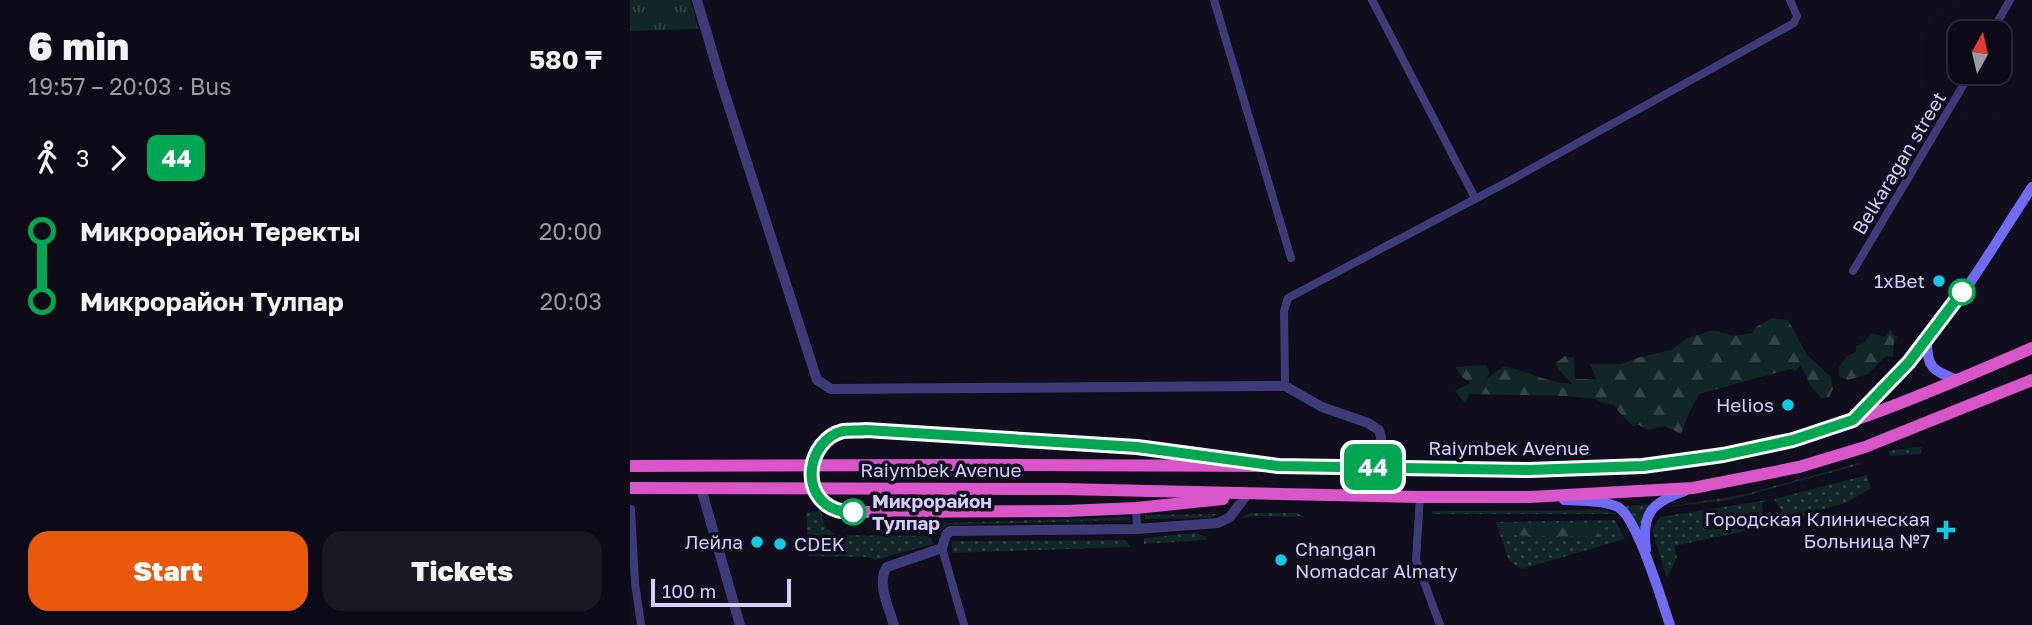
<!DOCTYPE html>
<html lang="en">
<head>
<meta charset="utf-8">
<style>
	:root { --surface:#0c0a16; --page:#1a1823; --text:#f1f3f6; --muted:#9a9aa1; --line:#2c2b35; --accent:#ea580c }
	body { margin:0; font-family:"Golos Text",sans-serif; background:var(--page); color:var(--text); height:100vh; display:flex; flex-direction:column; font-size:26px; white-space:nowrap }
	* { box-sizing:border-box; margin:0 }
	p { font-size:23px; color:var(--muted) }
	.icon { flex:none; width:38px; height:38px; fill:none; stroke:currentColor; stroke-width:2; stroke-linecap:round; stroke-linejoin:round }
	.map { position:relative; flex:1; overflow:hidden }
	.panel { display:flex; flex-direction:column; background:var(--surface); width:630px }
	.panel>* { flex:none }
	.badge { padding:0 14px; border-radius:10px; font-size:24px; line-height:46px }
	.needle { width:46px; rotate:8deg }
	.controls { position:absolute; left:1318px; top:21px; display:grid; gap:14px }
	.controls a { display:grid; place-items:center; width:63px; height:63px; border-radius:14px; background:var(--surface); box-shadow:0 7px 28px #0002,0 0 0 2px var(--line); font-size:35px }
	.scale { position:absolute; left:21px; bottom:18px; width:140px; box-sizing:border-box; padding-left:7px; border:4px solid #d3cdfb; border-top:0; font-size:19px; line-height:24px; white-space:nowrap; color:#d3cdfb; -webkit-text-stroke:5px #100d1d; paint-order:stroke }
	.map>.badge { position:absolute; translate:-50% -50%; box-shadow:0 0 0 4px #fff }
	.legs { display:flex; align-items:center; gap:10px; height:77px; padding:0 28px; font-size:23px }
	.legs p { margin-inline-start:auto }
	.head { display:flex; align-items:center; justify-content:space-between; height:119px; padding:0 28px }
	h1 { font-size:38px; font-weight:800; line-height:52px }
	.primary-button { display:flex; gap:14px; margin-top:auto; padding:14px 28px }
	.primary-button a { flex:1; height:80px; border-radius:21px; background:var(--accent); color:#fff; font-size:28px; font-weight:800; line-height:80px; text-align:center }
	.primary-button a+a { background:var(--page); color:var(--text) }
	ul { padding:0 28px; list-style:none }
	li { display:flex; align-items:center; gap:24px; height:70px; font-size:26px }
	li i { display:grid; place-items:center; width:10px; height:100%; margin:0 9px; background:currentColor }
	li i::after { content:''; width:18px; height:18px; margin:-9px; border:5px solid; border-radius:50%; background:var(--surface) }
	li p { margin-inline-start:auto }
	li:first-child i { background:linear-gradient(#0000 50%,currentColor 0) }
	li:last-child i { background:linear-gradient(currentColor 50%,#0000 0) }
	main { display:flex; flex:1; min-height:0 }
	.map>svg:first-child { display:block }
	.grass { fill:url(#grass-dots) }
	.forest { fill:url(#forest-firs) }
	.park { fill:url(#park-tufts) }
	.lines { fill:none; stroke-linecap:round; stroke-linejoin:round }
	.minor { stroke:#3f3b78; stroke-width:8 }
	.tertiary { stroke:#3f3b78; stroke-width:10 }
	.secondary { stroke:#716bf4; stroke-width:10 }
	.trunk { stroke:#d856c7; stroke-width:12 }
	.trunk-bridge { stroke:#d856c7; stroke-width:12 }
	.line-1-casing { stroke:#fff; stroke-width:16 }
	.line-1 { stroke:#00a651; stroke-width:10 }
	.poi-dot { fill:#11cbe3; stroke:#100d1d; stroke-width:2.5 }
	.stop-1-dot { fill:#fff; stroke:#00a651; stroke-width:3.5 }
	.labels { text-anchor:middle; stroke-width:7; stroke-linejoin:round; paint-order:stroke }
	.street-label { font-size:19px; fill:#d3cdfb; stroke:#100d1d }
	.poi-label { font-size:19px; fill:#d3cdfb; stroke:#100d1d; text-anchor:end }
	.stop-label { font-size:19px; font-weight:bold; fill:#d3cdfb; stroke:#100d1d; text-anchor:start }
</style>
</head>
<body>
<main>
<section class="panel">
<div class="head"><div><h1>6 min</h1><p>19:57 – 20:03 · Bus</p></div><b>580 ₸</b></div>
<div class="legs"><svg class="icon" aria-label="walk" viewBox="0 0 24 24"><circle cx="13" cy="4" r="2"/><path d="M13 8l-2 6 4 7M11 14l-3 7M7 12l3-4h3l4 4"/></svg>3<svg class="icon" aria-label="forward" viewBox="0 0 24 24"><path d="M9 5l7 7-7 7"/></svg><b class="badge" style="background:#00a651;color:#fff">44</b></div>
<ul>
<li><i style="color:#00a651"></i><b>Микрорайон Теректы</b><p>20:00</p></li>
<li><i style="color:#00a651"></i><b>Микрорайон Тулпар</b><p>20:03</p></li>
</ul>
<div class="primary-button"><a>Start</a><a>Tickets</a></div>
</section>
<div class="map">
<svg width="1402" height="625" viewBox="0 0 1402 625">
	<defs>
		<pattern id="grass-dots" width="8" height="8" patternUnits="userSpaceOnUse" patternTransform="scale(1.75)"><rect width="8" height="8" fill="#112626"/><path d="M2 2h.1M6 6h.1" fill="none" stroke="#334446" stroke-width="1.8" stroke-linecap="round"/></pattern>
		<pattern id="forest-firs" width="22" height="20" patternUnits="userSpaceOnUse" patternTransform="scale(1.75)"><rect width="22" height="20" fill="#112626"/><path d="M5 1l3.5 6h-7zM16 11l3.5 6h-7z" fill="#334446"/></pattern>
		<pattern id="park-tufts" width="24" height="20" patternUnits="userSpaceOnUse" patternTransform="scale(1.75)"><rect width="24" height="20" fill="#112626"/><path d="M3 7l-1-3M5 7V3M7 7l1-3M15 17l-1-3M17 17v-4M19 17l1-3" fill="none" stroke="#334446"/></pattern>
	</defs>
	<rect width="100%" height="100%" fill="#100d1d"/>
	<g class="grass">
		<path d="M 1285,447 L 1292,447 L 1290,454 L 1260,456 L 1258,451 Z"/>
		<path d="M 1228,463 L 1232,464 L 1100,500 L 1030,508 L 1116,494 Z"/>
		<path d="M 1237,475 L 1241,488 L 1218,502 L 1184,512 L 1162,527 L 1144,499 Z"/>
		<path d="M 1137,500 L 1132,504 L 1133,514 L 1140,519 L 1149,518 L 1154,523 L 1044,546 L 1047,558 L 1037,578 L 1022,530 L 1030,517 Z"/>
		<path d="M 1021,504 L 1013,545 L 994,506 Z"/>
		<path d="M 976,510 L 987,514 L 802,514 L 802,511 Z"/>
		<path d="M 191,511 L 195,527 L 207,535 L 301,536 L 303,544 L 245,560 L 238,557 L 179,556 L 176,512 Z"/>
		<path d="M 621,513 L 667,513 L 674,517 L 623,516 L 608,519 Z"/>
		<path d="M 588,514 L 580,518 L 515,519 L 515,515 Z"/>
		<path d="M 499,517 L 500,520 L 320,525 L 311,530 L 305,523 Z"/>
		<path d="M 985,520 L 995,539 L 891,569 L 879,561 L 866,522 Z"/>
		<path d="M 566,533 L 577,537 L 576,540 L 514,544 L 514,538 Z"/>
		<path d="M 496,540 L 500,547 L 322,553 L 322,541 Z"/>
	</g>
	<g class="forest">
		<path d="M 1142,318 L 1158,320 L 1177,355 L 1201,377 L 1203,389 L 1199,397 L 1191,398 L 1180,385 L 1171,365 L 1165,371 L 1160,369 L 1069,394 L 1059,413 L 1051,434 L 1035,426 L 1017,430 L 1009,425 L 1003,426 C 996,419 989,413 984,405 L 970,402 L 966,399 L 937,396 L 840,394 L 835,403 L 825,391 L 841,383 L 832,377 L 825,367 L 856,365 L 860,372 L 856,379 L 874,366 C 897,371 917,383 942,384 L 928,369 L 926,363 L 935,356 L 944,358 L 945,379 L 966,379 L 960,364 L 991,364 L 1010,357 L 1041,350 L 1057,338 L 1083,330 L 1104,336 L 1122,333 L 1126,327 Z"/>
		<path d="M 1261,329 L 1263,335 L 1268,337 L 1264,342 L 1263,357 L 1256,356 L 1238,374 L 1218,380 L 1209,376 L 1209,367 L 1216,357 L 1226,352 L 1226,346 L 1234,343 L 1241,333 L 1254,337 Z"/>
		<path d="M 964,524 L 969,529 L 968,537 L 872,535 L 873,525 Z"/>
	</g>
	<path class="park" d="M 0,0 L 61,0 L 68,29 L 0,31 Z"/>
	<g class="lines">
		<g class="minor">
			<path d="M 584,0 L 661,258"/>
			<path d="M 742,0 L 845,198"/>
			<path d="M 1361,33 L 1380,0"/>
			<path d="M 1223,271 L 1341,72"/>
			<path d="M 655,386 L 654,311 L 658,298 L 881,180 L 1164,23 L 1167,16 L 1160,0"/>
			<path d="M 790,497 L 786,560 L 810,625"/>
			<path d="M 506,508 L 507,529"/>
			<path d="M 1,509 L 5,583 L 11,625"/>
			<path d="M 312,548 L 334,625"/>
		</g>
		<g class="tertiary">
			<path d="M 67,0 L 92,85 L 187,380 L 201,389 L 655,386 L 692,407 L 738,423 L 749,430 L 751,437 L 749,467"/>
			<path d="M 71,488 L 110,625"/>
			<path d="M 264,625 C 259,608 246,582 257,567 L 312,548 L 316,535 L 320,531 L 507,529 L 588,523 L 600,517 L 615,497"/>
		</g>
		<g class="secondary">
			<path d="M 1297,340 C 1297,368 1302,370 1327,380"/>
			<path d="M 1223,420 C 1241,401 1261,382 1279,363 C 1325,312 1364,245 1402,187"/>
			<path d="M 934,500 C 951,501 972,500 988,507 C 1007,517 1032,602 1040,625"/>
			<path d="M 1016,550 C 1011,513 1022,502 1055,491"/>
		</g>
		<g class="trunk">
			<path d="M 433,442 L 507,447 L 596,459"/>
			<path d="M 0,466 C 214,465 429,464 643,466 C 792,467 944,480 1092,455 C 1200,437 1302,391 1402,348"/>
			<path d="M 0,488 L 433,489 L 790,497 L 900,497 L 1063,488 L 1169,467 L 1235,447 L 1402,380"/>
			<path d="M 436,511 L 506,508 L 593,499"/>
		</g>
		<path class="trunk-bridge" d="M 433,442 L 236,430 C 229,431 220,430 213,431 C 177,440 167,498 207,510 C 212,512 218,511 224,512 L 436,511"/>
	</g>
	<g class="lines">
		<defs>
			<path id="line-1" d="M 223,512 C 218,511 212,512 207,510 C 168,497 177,440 213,431 C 220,430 229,431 236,430 L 507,447 L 648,466 L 899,470 L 1013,466 L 1093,455 L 1163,440 L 1223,420 L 1279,362 L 1332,292"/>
		</defs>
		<use href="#line-1" class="line-1-casing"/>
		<use href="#line-1" class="line-1"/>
	</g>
	<g class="poi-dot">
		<circle cx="1309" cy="281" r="7"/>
		<circle cx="1158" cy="405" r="7"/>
		<path d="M1312.5 519.5h7v7h7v7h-7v7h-7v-7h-7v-7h7z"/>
		<circle cx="127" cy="542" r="7"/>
		<circle cx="150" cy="544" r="7"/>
		<circle cx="651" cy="560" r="7"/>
	</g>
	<g class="stop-1-dot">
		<circle cx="1332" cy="292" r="12"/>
		<circle cx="223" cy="512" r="12"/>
	</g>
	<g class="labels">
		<g class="street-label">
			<text transform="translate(1269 163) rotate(-59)" y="7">Belkaragan street</text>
			<text x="879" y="455">Raiymbek Avenue</text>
			<text x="311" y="477">Raiymbek Avenue</text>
		</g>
		<g class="poi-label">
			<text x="1295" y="288">1xBet</text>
			<text x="1144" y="412">Helios</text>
			<text x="1300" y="526">Городская Клиническая<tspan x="1300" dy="22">Больница №7</tspan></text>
			<text x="113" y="549">Лейла</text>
			<text x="164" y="551" text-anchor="start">CDEK</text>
			<text x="665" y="556" text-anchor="start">Changan<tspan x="665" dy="22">Nomadcar Almaty</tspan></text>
		</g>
		<g class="stop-label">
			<text x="242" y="508">Микрорайон<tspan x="242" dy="22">Тулпар</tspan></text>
		</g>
	</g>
</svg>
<div class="controls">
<a><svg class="needle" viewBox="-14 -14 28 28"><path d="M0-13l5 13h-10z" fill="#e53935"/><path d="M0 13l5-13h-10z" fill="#9a9aa1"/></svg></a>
</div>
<div class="scale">100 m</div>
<b class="badge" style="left:743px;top:467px;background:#00a651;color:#fff">44</b>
</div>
</main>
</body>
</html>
